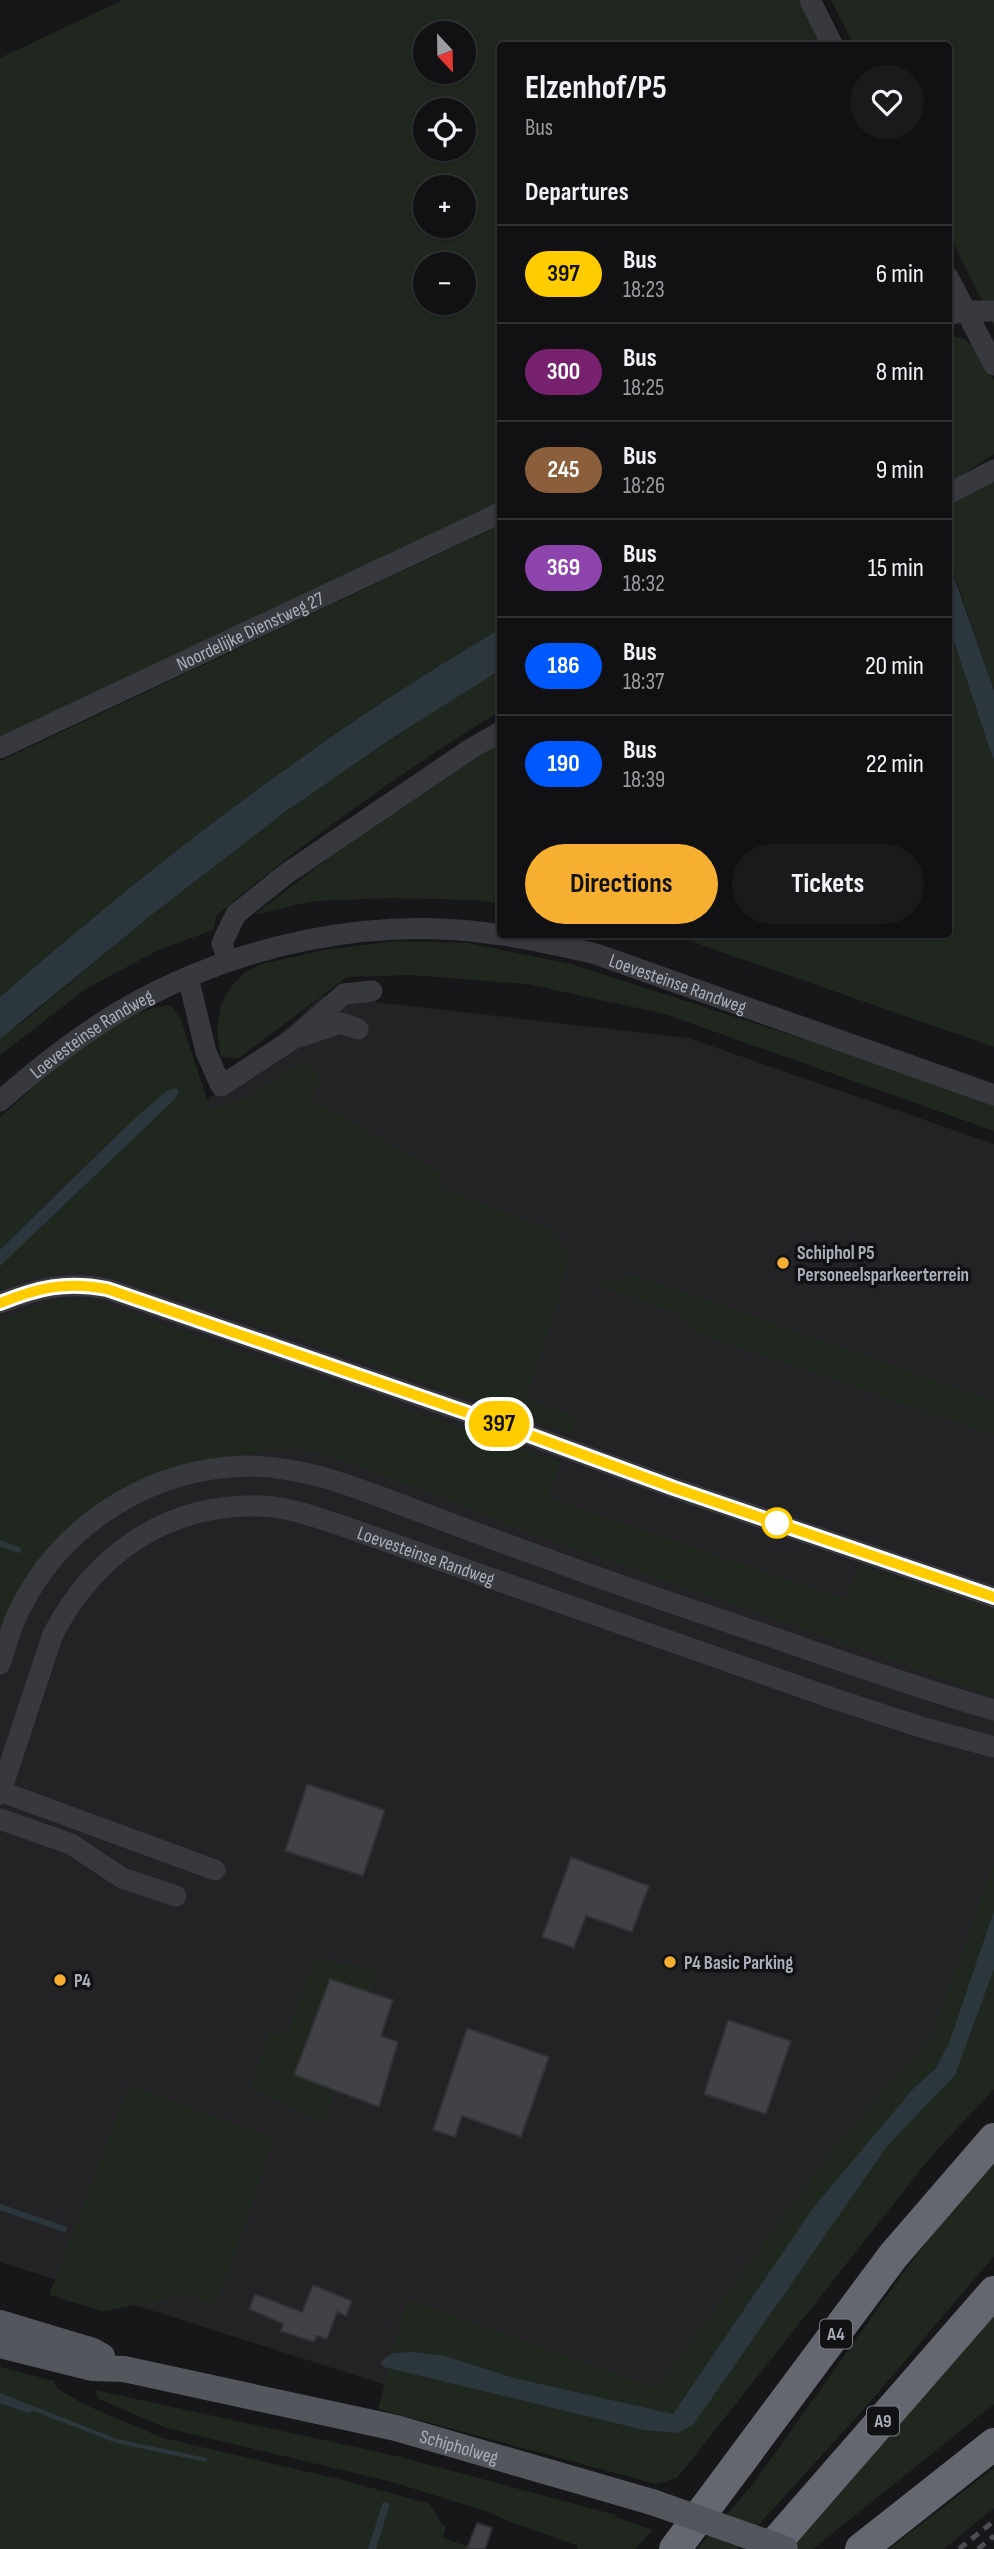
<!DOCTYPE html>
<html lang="en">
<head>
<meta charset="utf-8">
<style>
	:root { --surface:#111113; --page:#1a1a1c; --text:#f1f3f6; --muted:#9c9da0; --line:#303133; --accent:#f7af31 }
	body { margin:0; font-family:"Sofia Sans Condensed",sans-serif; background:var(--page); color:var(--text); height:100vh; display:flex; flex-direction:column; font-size:26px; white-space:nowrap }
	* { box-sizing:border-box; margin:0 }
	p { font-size:23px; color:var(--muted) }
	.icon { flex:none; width:38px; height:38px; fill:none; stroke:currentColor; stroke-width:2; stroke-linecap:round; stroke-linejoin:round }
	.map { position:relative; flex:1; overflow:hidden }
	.details { position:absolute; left:497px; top:42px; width:455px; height:896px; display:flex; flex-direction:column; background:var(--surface); border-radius:7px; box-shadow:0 2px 5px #0004,0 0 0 2px var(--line) }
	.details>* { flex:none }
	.badge { padding:0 14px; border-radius:23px; font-size:24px; line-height:46px }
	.needle { width:46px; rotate:158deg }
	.fabs { position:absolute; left:413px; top:21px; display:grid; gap:14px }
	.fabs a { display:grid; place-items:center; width:63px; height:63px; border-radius:50%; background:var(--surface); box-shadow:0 2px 5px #0004,0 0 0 2px var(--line); font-size:35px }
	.map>.badge { position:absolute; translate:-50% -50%; box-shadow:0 0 0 4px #fff }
	h2 { padding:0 28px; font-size:26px; line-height:63px }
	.round { display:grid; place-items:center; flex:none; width:74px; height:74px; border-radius:37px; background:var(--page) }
	.overview { display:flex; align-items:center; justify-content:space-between; height:119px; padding:0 28px }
	h1 { font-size:33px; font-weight:700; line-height:52px }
	.cta { display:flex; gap:14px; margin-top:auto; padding:14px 28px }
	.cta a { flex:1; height:80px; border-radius:42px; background:var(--accent); color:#111; font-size:28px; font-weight:700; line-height:80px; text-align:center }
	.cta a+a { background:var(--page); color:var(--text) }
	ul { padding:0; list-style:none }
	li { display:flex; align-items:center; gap:21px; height:98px; padding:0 28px; border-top:2px solid var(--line) }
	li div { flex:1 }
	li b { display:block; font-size:26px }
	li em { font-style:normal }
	li .badge { min-width:77px; font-weight:700; text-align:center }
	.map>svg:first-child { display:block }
	.built { fill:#232326 }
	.green { fill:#1f271f; fill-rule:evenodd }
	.water { fill:#2c363d }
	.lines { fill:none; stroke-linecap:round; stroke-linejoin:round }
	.stream { stroke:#2c363d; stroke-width:6 }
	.building { fill:#414246; stroke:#313135; stroke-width:2 }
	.minor { stroke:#38393e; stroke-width:21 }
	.major { stroke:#54565d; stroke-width:26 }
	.highway { stroke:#64676f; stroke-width:32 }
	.rail { stroke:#4b4d53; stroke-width:5; stroke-dasharray:9 7; stroke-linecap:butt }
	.major-bridge { stroke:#54565d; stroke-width:26 }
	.line-casing { stroke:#fff; stroke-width:16 }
	.line { stroke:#fc0; stroke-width:10 }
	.poi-dot { fill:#f7af31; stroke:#121214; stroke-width:2.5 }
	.stop-dot { fill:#fff; stroke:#fc0; stroke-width:3.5 }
	.labels { text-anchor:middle; stroke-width:7; stroke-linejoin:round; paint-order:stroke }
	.shield { fill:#121214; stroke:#7c7f88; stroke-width:2 }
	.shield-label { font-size:18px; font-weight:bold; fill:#a9aeb9 }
	.street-label { font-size:19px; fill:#a9aeb9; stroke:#121214 }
	.poi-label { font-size:19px; font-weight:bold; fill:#a9aeb9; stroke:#121214; text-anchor:start }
</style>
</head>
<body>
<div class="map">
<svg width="994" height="2549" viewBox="0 0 994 2549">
	<rect width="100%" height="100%" fill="#171719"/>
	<path class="built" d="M 322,996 L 688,1038 L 994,1144 L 994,2089 L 933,2154 L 677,2478 L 0,2262 L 0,1289 Z"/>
	<g class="green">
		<path d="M 123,0 L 803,0 L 825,45 L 500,46 L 500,507 L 0,742 L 0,58 ZM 425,33 L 464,33 L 464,72 L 425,72 ZM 425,110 L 464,110 L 464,149 L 425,149 ZM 425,187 L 464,187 L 464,226 L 425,226 ZM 425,264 L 464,264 L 464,303 L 425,303 Z"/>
		<path d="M 831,0 L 994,0 L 994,325 L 949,234 L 948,46 L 854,45 Z"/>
		<path d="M 949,335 L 964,339 L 973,346 L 994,380 L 994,454 L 949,483 Z"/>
		<path d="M 994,481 L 994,690 L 949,560 L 949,504 Z"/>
		<path d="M 500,525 L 500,629 C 321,734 156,861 0,997 L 0,761 Z"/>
		<path d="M 949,627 L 994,762 L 994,1047 L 673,935 L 948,934 Z"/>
		<path d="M 500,670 L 500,711 C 399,774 307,839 216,916 L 213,930 L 158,950 L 86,989 L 0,1055 L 0,1039 L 13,1027 L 24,1021 C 110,949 195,876 287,811 C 356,761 428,715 500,670 Z"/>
		<path d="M 500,742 L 500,903 L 473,900 L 393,898 L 314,901 L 254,915 L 330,857 Z"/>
		<path d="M 395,941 L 468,943 L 571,964 L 893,1068 L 994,1103 L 994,1131 L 665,1014 L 527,984 L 410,975 L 347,977 L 239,1058 L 221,1057 L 217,1031 L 221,1005 L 230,988 L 244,973 L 261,964 L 324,950 Z"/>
		<path d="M 170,1005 L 180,1017 L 210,1109 L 246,1098 L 306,1059 L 320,1080 L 313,1100 L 443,1174 L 433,1192 L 440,1187 L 551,1230 L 558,1237 L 568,1255 L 555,1314 L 526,1398 L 577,1416 L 571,1434 L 217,1310 L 103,1274 L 70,1272 L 31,1277 L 0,1291 L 0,1117 C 44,1080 112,1010 170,1005 Z"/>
		<path d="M 636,1275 L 994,1401 L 994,1435 L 712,1338 L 694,1331 L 670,1310 L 592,1284 Z"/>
		<path d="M 64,1299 L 92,1300 L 560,1462 L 548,1498 L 846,1599 L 859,1565 L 994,1610 L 994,1696 L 524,1531 L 418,1488 L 318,1452 L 265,1450 L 208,1462 L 62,1535 L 38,1561 L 15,1602 L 0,1638 L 0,1322 L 31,1307 Z"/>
		<path d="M 994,1863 L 994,2089 L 933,2154 L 677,2478 L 656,2484 L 378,2409 L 407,2299 L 656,2388 L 841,2139 L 932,2036 Z"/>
		<path d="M 314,1959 L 378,1969 L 324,2124 L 251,2088 L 269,2033 L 288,2035 Z"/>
		<path d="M 129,2085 L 274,2138 L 217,2304 L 186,2296 L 103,2311 L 49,2295 Z"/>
		<path d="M 994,2162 L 994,2256 L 870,2402 L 737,2549 L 697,2549 L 753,2484 L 903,2273 L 941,2223 Z"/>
		<path d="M 994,2311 L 994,2404 L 813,2549 L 782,2549 Z"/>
		<path d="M 0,2367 L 54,2381 L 57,2388 L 83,2404 L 163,2438 L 347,2481 L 430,2504 L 442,2524 L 446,2526 L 443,2538 L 476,2549 L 0,2549 Z"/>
		<path d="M 96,2390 L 400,2457 L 616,2515 L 615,2517 L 653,2530 L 635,2549 L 578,2549 L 578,2546 L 511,2522 L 488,2512 L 392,2482 L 166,2428 L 97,2398 Z"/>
		<path d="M 994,2468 L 994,2508 L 944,2549 L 889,2549 Z"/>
	</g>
	<g class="water">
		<path d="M 948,560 L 994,690 L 994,762 L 949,627 Z"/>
		<path d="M 500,629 L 500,670 L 391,739 L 285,812 L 154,913 L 0,1039 L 0,997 C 156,861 321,734 500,629 Z"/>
		<path d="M 176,1088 L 179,1092 L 175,1099 L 0,1266 L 0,1250 L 134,1119 L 167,1091 Z"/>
		<path d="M 994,1911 L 994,1969 L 955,2075 L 888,2145 L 693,2425 L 678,2433 L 644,2430 L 384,2367 L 380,2362 L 393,2353 L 413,2352 L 445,2356 L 514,2378 L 673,2414 L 813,2208 L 913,2089 L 936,2068 L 949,2043 Z"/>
		<path d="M 0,2393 L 117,2439 L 207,2458 L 206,2462 L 116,2443 L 0,2398 Z"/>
		<path d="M 383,2502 L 390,2504 L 376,2549 L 368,2549 Z"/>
	</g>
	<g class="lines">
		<g class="stream">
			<path d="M 0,1543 L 18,1550"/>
			<path d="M 0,2207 L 64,2229"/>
			<path d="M 0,2400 L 29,2410"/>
		</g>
	</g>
	<g class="building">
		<path d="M 307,1784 L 385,1810 L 363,1876 L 285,1851 Z"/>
		<path d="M 571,1857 L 649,1886 L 632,1932 L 586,1916 L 574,1948 L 542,1937 Z"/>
		<path d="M 330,1979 L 393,2000 L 381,2036 L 398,2042 L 379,2107 L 294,2075 Z"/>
		<path d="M 728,2020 L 791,2041 L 766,2114 L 704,2094 Z"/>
		<path d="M 467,2028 L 549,2057 L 521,2137 L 462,2116 L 455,2137 L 433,2130 Z"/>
		<path d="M 313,2285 L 352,2301 L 346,2316 L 337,2312 L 327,2339 L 317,2336 L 314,2342 L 281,2331 L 283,2324 L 249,2309 L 255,2294 L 302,2312 Z"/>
		<path d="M 477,2523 L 492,2528 L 485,2549 L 467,2549 Z"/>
	</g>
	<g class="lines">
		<g class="minor">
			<path d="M 810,0 L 833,46"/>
			<path d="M 948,277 L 994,365"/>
			<path d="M 948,315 L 965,311 L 994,311"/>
			<path d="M 948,494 L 994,470"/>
			<path id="s1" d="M 0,748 L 500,513"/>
			<path d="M 228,961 L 222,943 L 236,914 L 286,874 L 472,748 L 500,732"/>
			<path d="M 188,977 L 206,1052 L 221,1086 L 293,1039 L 344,994 L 372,991"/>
			<path d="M 302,1036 L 341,1023 L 358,1029"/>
			<path id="s2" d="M 0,1101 C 43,1064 88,1028 138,1001 C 242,945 369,917 487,933 C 524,937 560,946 596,954 L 994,1095"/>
			<path d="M 0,1303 C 39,1288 66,1281 107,1289 L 494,1422 L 674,1488 L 994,1597"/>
			<path d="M 0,1664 C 6,1647 10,1628 19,1611 C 58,1530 139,1475 229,1467 C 292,1461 352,1486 410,1508 C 456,1525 502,1543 548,1559 C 617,1585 687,1608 757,1632 C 836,1659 914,1687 994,1710"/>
			<path d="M 0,1791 L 215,1870"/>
			<path id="s3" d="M 0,1794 L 53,1634 C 96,1553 167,1503 262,1506 C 288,1507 315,1517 340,1525 L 835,1699 L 924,1728 L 994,1747"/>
			<path d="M 0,1819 L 71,1844 L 122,1878 L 176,1896"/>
		</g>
		<g class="major">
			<path d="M 0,2323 L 93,2351 L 102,2356"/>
			<path id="s4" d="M 0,2345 L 92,2368 L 124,2369 L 396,2428 L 652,2502"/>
		</g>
		<g class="highway">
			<path d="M 675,2549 L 893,2256 L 994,2139"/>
			<path d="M 770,2549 L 994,2292"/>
			<path d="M 861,2549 L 994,2444"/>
		</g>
		<g class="rail">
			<path d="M 959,2549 L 994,2521"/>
			<path d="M 978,2549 L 994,2536"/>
		</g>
		<path class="major-bridge" d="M 652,2502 L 785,2549"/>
	</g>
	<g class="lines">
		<defs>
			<path id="line" d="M 0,1303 C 38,1288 65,1281 107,1289 L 494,1422 L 674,1488 L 994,1597"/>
		</defs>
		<use href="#line" class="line-casing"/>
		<use href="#line" class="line"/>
	</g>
	<g class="poi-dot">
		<circle cx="783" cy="1263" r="7"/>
		<circle cx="670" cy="1962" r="7"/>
		<circle cx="60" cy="1980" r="7"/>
	</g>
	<circle class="stop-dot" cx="777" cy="1523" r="14"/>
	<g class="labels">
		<g class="shield">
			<rect x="820" y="2319.5" width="32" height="29" rx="5"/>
			<rect x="867" y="2406.5" width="32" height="29" rx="5"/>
		</g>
		<g class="shield-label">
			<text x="836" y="2340">A4</text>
			<text x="883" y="2427">A9</text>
		</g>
		<g class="street-label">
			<text dy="7" stroke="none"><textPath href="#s1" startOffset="276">Noordelijke Dienstweg 27</textPath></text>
			<text dy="7" stroke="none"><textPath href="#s2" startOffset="730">Loevesteinse Randweg</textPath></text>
			<text dy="7" stroke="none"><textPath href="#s2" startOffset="114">Loevesteinse Randweg</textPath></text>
			<text dy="7" stroke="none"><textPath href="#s3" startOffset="600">Loevesteinse Randweg</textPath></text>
			<text dy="7" stroke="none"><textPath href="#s4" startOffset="471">Schipholweg</textPath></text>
		</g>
		<g class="poi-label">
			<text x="797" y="1259">Schiphol P5<tspan x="797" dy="22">Personeelsparkeerterrein</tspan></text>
			<text x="684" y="1969">P4 Basic Parking</text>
			<text x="74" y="1987">P4</text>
		</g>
	</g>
</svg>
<div class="fabs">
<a><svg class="needle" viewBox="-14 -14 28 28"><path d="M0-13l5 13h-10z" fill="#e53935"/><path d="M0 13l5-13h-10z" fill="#9c9da0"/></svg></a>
<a><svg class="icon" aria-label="locate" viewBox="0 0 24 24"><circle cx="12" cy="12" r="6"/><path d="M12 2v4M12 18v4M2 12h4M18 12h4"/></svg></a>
<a>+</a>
<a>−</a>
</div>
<b class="badge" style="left:499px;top:1424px;background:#fc0;color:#111">397</b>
<section class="details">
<div class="overview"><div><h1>Elzenhof/P5</h1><p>Bus</p></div><a class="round"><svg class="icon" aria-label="heart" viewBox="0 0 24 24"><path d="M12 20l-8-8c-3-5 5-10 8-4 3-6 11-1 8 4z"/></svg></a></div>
<h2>Departures</h2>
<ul>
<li><span class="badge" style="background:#fc0;color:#111">397</span><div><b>Bus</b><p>18:23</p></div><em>6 min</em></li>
<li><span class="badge" style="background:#77216f;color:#fff">300</span><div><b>Bus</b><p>18:25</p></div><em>8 min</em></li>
<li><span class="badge" style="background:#8b5e3c;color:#fff">245</span><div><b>Bus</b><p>18:26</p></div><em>9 min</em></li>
<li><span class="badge" style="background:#8e44ad;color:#fff">369</span><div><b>Bus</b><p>18:32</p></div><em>15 min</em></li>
<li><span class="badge" style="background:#0059ff;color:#fff">186</span><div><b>Bus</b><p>18:37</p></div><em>20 min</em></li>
<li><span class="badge" style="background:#0059ff;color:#fff">190</span><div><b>Bus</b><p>18:39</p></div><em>22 min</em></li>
</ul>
<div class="cta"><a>Directions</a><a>Tickets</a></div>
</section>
</div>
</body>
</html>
